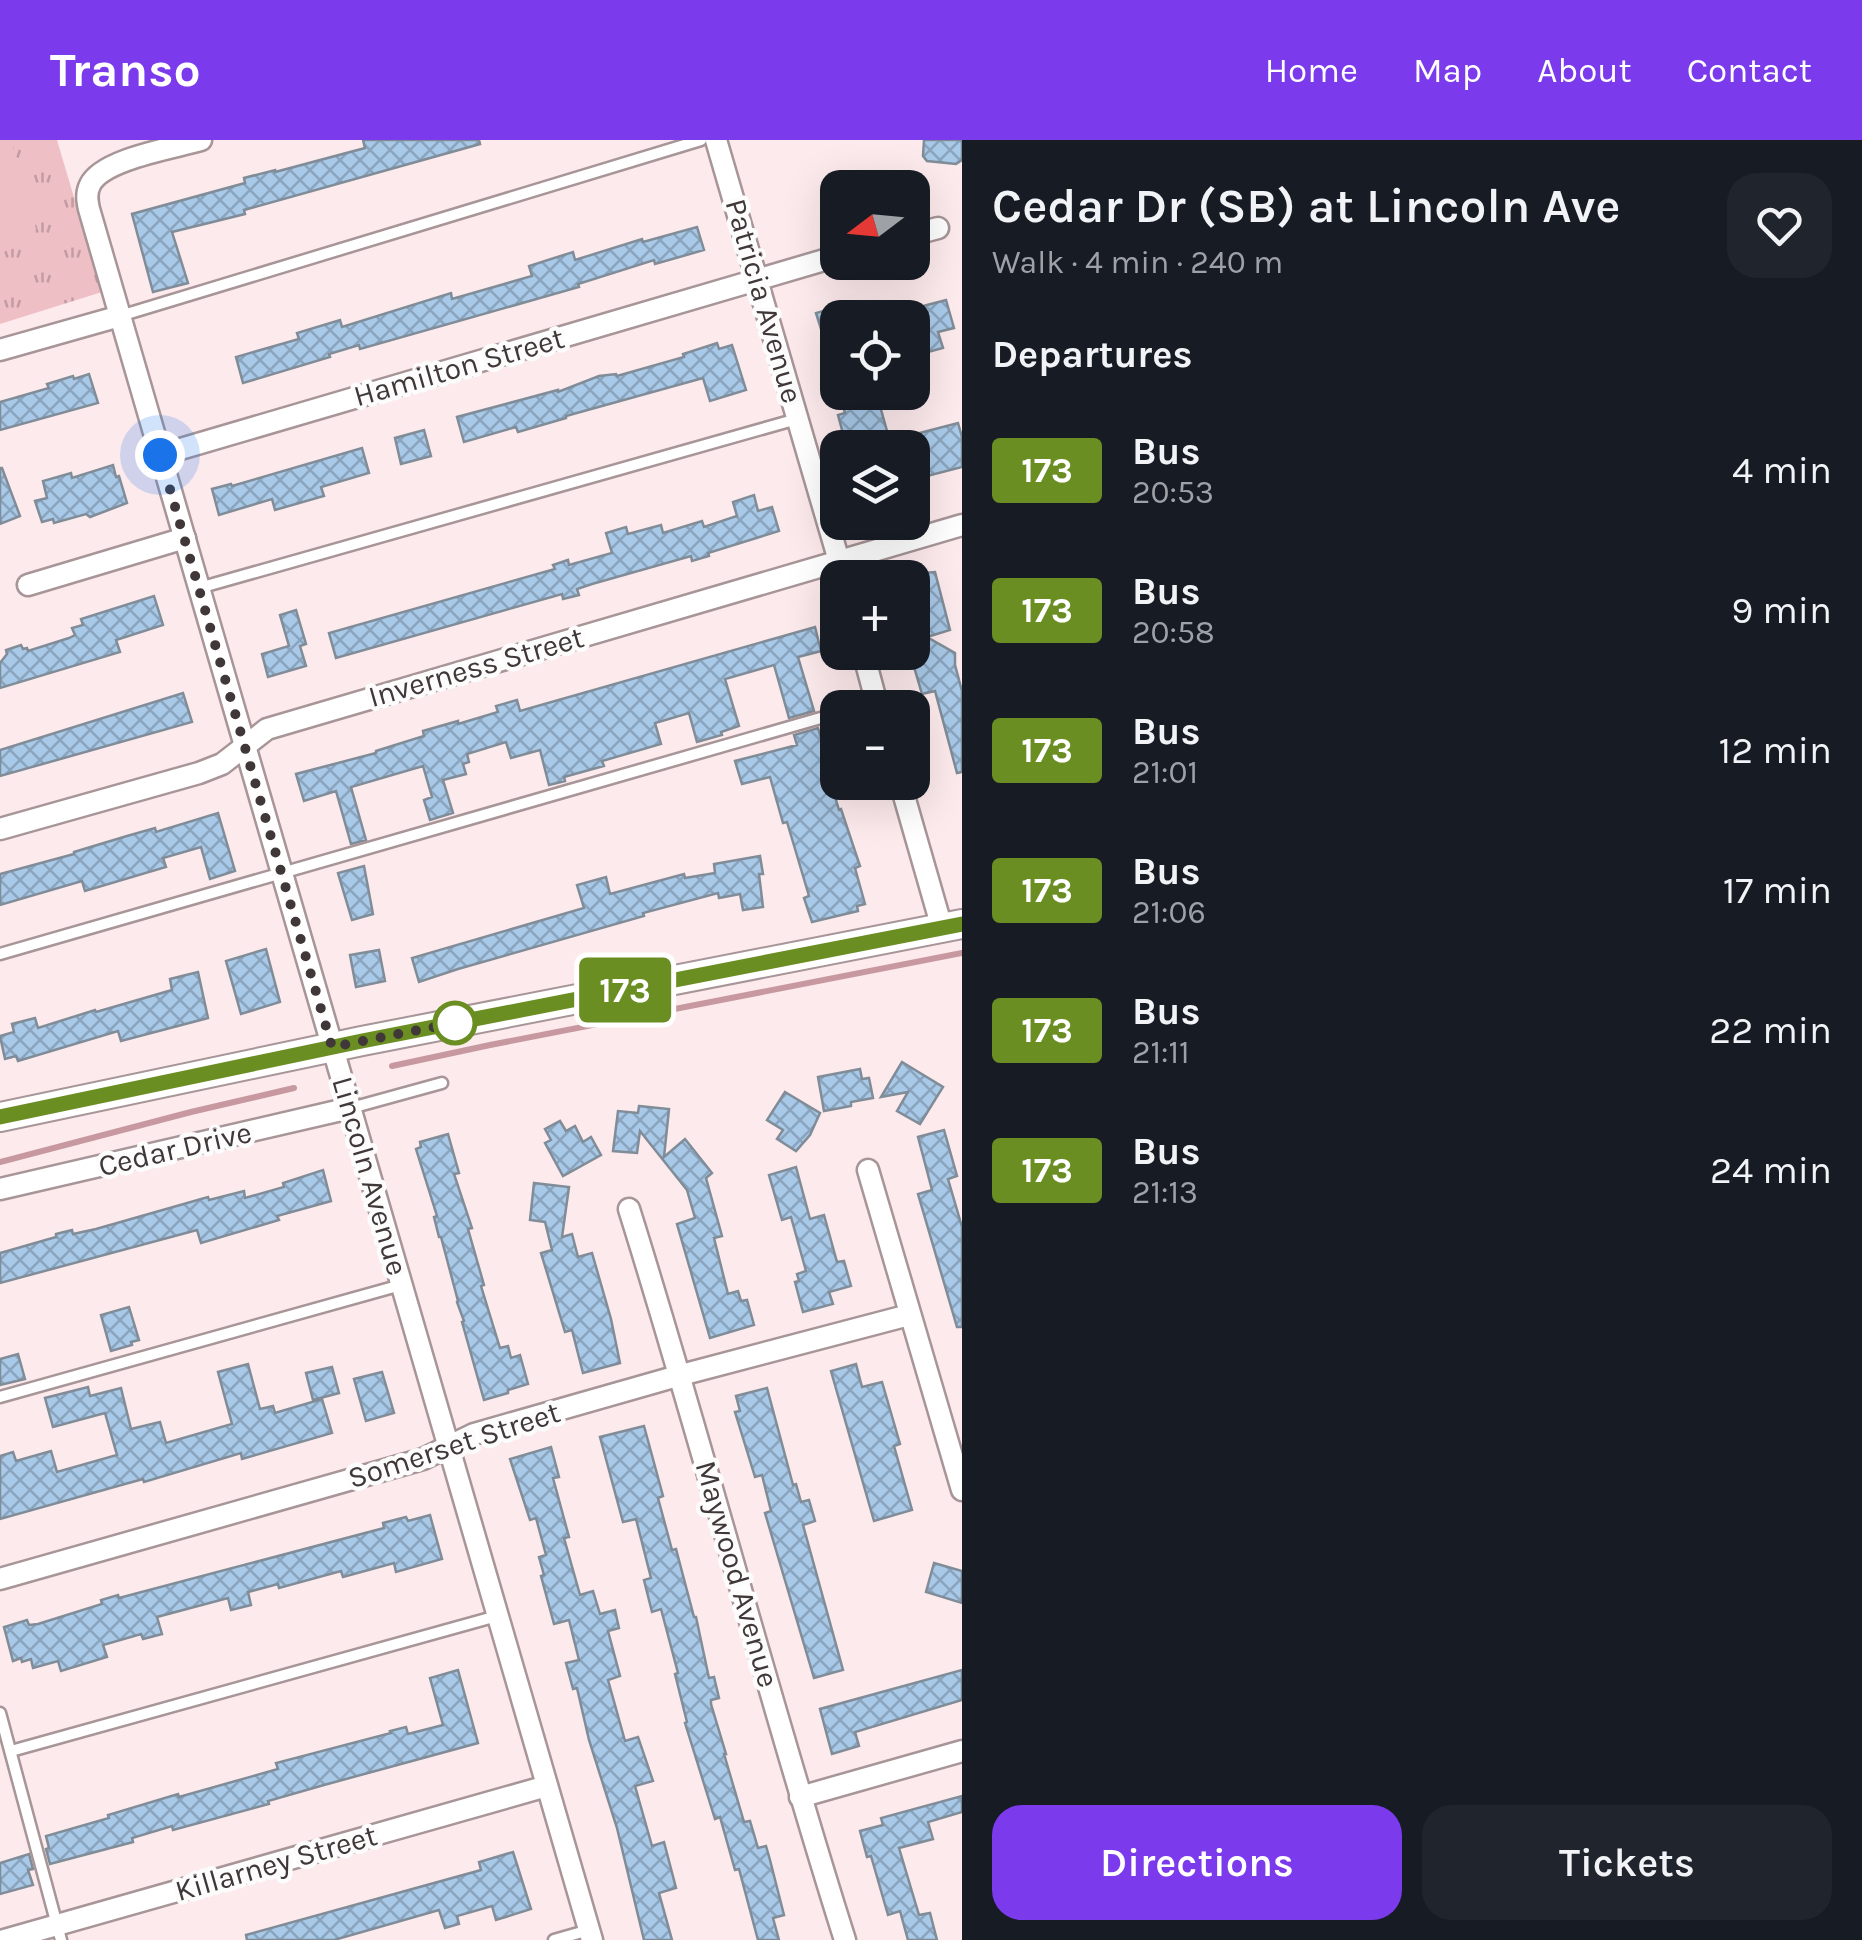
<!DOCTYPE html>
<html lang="en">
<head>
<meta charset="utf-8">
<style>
	:root { --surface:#171b24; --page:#20242c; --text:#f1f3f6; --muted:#9ea1a6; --accent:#7c3aed }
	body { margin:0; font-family:Karla,sans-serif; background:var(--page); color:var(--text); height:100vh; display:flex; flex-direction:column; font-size:38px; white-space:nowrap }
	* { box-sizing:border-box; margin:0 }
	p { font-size:32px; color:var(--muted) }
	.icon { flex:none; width:55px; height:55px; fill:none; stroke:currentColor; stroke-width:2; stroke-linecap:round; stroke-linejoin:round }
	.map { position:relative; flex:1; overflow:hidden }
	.sheet { display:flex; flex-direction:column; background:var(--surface); width:900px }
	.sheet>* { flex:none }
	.badge { padding:0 20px; border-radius:8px; font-size:35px; line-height:65px }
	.needle { width:65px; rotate:254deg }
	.tools { position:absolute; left:820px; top:30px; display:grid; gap:20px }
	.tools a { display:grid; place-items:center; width:110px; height:110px; border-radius:20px; background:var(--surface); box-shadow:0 10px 40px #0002; font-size:50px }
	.you { position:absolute; width:50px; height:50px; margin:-25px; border:8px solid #fff; border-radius:50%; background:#1a73e8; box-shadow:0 0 0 15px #1a73e833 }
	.map>.badge { position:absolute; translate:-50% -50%; box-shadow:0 0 0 5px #fff }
	h2 { padding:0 30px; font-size:38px; line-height:90px }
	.round { display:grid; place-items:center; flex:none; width:105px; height:105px; border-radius:30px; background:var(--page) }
	.headline { display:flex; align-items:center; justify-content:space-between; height:170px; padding:0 30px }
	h1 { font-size:48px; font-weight:600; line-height:75px }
	.primary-button { display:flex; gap:20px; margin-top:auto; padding:20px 30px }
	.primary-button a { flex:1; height:115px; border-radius:30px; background:var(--accent); color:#fff; font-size:40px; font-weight:600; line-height:115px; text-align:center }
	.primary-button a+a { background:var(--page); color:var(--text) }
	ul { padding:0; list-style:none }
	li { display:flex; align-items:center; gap:30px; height:140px; padding:0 30px }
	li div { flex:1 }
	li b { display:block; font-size:38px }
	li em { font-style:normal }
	li .badge { min-width:110px; font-weight:700; text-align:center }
	header { display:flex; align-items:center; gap:60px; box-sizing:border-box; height:140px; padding:0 50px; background:var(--accent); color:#fff }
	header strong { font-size:48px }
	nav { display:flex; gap:55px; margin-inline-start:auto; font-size:35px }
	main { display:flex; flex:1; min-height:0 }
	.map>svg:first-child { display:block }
	.park { fill:url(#park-tufts) }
	.pitch { fill:#efbfc6 }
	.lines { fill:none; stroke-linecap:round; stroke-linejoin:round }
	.stream { stroke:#c7989f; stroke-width:6 }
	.building { fill:url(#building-cross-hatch); stroke:#808c97; stroke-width:2.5 }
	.lane-casing { stroke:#a79597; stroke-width:15 }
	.street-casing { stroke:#a79597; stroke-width:25 }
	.secondary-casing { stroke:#a79597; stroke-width:32 }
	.lane { stroke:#fff; stroke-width:10 }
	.street { stroke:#fff; stroke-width:20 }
	.secondary { stroke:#fff; stroke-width:28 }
	.line-casing { stroke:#fff; stroke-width:22 }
	.line { stroke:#6b8e23; stroke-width:15 }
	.walk { stroke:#3f3738; stroke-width:10; stroke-dasharray:0 18 }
	.stop-dot { fill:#fff; stroke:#6b8e23; stroke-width:5 }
	.labels { text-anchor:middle; stroke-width:9; stroke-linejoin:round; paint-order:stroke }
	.street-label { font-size:30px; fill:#3f3738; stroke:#fcfcfc }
</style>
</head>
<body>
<header>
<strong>Transo</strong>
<nav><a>Home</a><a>Map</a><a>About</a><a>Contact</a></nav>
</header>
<main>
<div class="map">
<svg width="962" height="1800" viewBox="0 0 962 1800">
	<defs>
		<pattern id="park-tufts" width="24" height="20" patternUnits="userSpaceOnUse" patternTransform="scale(2.5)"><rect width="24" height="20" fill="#efbfc6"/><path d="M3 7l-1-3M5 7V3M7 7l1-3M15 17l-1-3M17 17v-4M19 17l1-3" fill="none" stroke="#c39ca2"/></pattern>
		<pattern id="building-cross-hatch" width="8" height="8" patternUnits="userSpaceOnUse" patternTransform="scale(2.5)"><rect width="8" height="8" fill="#a8c9e8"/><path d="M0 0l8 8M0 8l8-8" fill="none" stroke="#8aa4bd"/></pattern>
	</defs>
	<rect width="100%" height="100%" fill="#fdeaec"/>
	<path class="park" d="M 0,0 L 57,0 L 102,152 L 0,184 Z"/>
	<path class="pitch" d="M 0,0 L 11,0 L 36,89 L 28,104 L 0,113 Z"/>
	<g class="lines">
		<g class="stream">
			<path d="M 392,926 L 490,905 L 962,813"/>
			<path d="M 0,1022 L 191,972 L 294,948"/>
		</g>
	</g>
	<g class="building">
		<path d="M 363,0 L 479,0 L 480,4 L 244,70 L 245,74 L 172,92 L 188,143 L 153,152 L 132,74 L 245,43 L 244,38 L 275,30 L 275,32 L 365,8 Z"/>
		<path d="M 924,0 L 962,0 L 962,20 L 956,24 L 927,21 L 923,16 Z"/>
		<path d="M 697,87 L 704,110 L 655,124 L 654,120 L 578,144 L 579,147 L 360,209 L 359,205 L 329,214 L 330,217 L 243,243 L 236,217 L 299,199 L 297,193 L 340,180 L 342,187 L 451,153 L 452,159 L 532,136 L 529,126 L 573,112 L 575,120 L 642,99 L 643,102 Z"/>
		<path d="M 946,160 L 954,188 L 938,192 L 943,208 L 921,214 L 912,178 L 910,178 L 908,170 Z"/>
		<path d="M 838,167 L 838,226 L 833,227 L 816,173 Z"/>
		<path d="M 717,203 L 719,209 L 732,205 L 746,250 L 710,261 L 703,238 L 566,276 L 566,278 L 518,292 L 516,287 L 464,302 L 457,277 L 558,250 L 558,252 L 599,236 L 616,234 L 617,236 L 684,217 L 683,214 Z"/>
		<path d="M 89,234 L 98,263 L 0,290 L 0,262 L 49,248 L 47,244 L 73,236 L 74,239 Z"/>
		<path d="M 839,252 L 876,252 L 889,298 L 847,308 L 838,275 L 845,273 Z"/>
		<path d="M 958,283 L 962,297 L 962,327 L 912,340 L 912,295 Z"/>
		<path d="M 424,290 L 431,316 L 401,324 L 395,298 Z"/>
		<path d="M 362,308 L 369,333 L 321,347 L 324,356 L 275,370 L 272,359 L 219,375 L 212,349 L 231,344 L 232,346 Z"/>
		<path d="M 113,325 L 116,337 L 119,336 L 127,363 L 90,377 L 86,374 L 54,383 L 53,379 L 42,382 L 35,361 L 47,358 L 43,341 L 71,333 L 72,338 Z"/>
		<path d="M 0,328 L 2,328 L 20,376 L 0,384 Z"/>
		<path d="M 754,355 L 758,371 L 772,367 L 779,391 L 708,413 L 709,416 L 692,421 L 691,416 L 592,444 L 577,449 L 579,455 L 563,459 L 562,454 L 336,518 L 329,493 L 555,429 L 553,425 L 568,420 L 569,425 L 612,413 L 606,393 L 626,387 L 628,394 L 661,385 L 663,393 L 702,381 L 704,387 L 737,376 L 733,362 Z"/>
		<path d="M 935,432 L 950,490 L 927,497 L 955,513 L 955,525 L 962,551 L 962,632 L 957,633 L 935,551 L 922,554 L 912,520 L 912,434 Z"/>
		<path d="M 154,456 L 163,485 L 116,500 L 120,512 L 0,548 L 0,523 L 7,514 L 6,510 L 21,505 L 23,509 L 27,508 L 28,511 L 69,498 L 75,495 L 72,488 L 83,485 L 81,479 Z"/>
		<path d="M 296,470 L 306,504 L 300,506 L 306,526 L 268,537 L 262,514 L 289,506 L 280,475 Z"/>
		<path d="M 815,487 L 821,511 L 798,517 L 814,571 L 789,578 L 774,525 L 725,539 L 739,586 L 721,592 L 722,595 L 697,602 L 689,573 L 655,583 L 661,604 L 602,621 L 604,626 L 564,637 L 565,641 L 549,645 L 540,610 L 511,618 L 506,602 L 467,614 L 469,622 L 463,624 L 466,634 L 443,640 L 453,673 L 430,680 L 424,660 L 432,657 L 423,626 L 351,647 L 366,700 L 351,704 L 336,651 L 304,661 L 296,634 L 376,613 L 376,611 L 424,596 L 423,591 L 458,581 L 458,584 L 498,572 L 496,566 L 517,560 L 520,571 Z"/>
		<path d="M 183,553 L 192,582 L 0,636 L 0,610 Z"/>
		<path d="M 818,588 L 821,598 L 827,596 L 831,611 L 835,610 L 838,620 L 838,630 L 828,633 L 839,670 L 841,669 L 860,726 L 855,728 L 865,764 L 857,766 L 858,771 L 812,782 L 804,758 L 809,756 L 787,682 L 783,683 L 770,637 L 742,644 L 735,621 L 797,605 L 794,595 Z"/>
		<path d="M 218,673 L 235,731 L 210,739 L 201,707 L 163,718 L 166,727 L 85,751 L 82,741 L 0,765 L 0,734 L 74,714 L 74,712 L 127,696 L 155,688 L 156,692 Z"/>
		<path d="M 760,716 L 763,734 L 759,734 L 763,767 L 743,770 L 740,754 L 719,758 L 718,753 L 643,773 L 644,776 L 458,829 L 419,842 L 412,818 L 584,768 L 577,745 L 606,737 L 610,754 L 684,734 L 685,738 L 715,733 L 714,724 Z"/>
		<path d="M 364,726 L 373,774 L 352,780 L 338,733 Z"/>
		<path d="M 266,809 L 280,862 L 241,874 L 226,821 Z"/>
		<path d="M 379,810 L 385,841 L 356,847 L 350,815 Z"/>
		<path d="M 198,832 L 208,878 L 121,901 L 118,891 L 18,921 L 16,916 L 5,919 L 0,896 L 14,892 L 12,884 L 35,878 L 38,888 L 95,870 L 96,872 L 172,850 L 170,839 Z"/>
		<path d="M 902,922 L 943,947 L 920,984 L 897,971 L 908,952 L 881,957 Z"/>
		<path d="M 860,929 L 862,939 L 869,938 L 873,958 L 851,962 L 851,966 L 824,971 L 818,937 Z"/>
		<path d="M 785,952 L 820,973 L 810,995 L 796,1011 L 777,999 L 783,990 L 767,980 Z"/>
		<path d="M 639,966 L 669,969 L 664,1017 L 685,999 L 712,1033 L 706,1038 L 722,1096 L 714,1098 L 728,1154 L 738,1151 L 741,1161 L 747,1160 L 754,1185 L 710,1198 L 677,1084 L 695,1078 L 687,1050 L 640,991 L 637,1013 L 613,1011 L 618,971 L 638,973 Z"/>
		<path d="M 560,981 L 566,991 L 575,986 L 583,1002 L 591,997 L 601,1015 L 563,1036 L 545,1003 L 551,1000 L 545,989 Z"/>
		<path d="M 944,990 L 957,1036 L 948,1039 L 962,1087 L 962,1187 L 957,1187 L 918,1054 L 932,1050 L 918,997 Z"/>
		<path d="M 448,994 L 459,1033 L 454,1034 L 472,1088 L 468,1089 L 484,1145 L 481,1146 L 500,1208 L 508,1206 L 511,1218 L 520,1215 L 528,1244 L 508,1250 L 508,1253 L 484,1260 L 462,1182 L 464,1181 L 457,1162 L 458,1161 L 441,1097 L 439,1097 L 434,1077 L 437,1076 L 416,1009 L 421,1007 L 420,1002 Z"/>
		<path d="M 796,1027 L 810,1079 L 824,1075 L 837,1122 L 844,1121 L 851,1146 L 829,1152 L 833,1164 L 803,1172 L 795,1142 L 799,1141 L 797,1134 L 806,1131 L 791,1077 L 782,1080 L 769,1035 Z"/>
		<path d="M 323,1030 L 331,1061 L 277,1076 L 279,1080 L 201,1103 L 197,1090 L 0,1143 L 0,1113 L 56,1097 L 56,1094 L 72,1090 L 73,1094 L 96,1089 L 208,1057 L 209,1060 L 244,1051 L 245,1058 L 284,1047 L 283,1043 Z"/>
		<path d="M 534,1043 L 569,1047 L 562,1097 L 572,1094 L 578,1117 L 592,1113 L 611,1179 L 620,1223 L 583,1233 L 572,1190 L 565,1192 L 541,1113 L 552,1110 L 545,1082 L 530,1080 Z"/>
		<path d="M 129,1167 L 139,1200 L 131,1202 L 132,1205 L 111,1211 L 101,1175 Z"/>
		<path d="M 18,1214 L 25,1239 L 0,1245 L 0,1219 Z"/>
		<path d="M 248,1224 L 260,1269 L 273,1266 L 275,1273 L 322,1259 L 332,1293 L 242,1319 L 241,1313 L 144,1342 L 143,1339 L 125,1344 L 0,1379 L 0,1316 L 13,1312 L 16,1321 L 51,1311 L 57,1332 L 117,1315 L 105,1273 L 53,1287 L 45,1258 L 88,1247 L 90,1256 L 121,1248 L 131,1289 L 160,1282 L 166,1303 L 232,1284 L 218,1232 Z"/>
		<path d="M 856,1224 L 862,1247 L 882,1242 L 900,1304 L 894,1306 L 912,1370 L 874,1381 L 831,1231 Z"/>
		<path d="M 332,1227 L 339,1253 L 313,1260 L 306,1233 Z"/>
		<path d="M 382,1232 L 394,1273 L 366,1281 L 354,1239 Z"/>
		<path d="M 767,1248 L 793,1345 L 796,1344 L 801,1362 L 809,1360 L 815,1381 L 803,1385 L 843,1530 L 814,1538 L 765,1373 L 771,1371 L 762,1335 L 755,1337 L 735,1272 L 740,1271 L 736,1256 Z"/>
		<path d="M 644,1286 L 663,1356 L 658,1358 L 672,1410 L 676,1409 L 694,1477 L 696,1477 L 709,1538 L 714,1537 L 719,1558 L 711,1560 L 711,1564 L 726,1614 L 724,1614 L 744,1682 L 750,1681 L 758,1708 L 766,1706 L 770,1720 L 784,1775 L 773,1778 L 779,1800 L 758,1800 L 739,1729 L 735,1730 L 720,1677 L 715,1679 L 685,1583 L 687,1582 L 675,1534 L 678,1533 L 661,1469 L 652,1472 L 644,1440 L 651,1438 L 636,1379 L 623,1382 L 600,1297 Z"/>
		<path d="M 551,1307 L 559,1337 L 553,1338 L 569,1397 L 564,1398 L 580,1455 L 593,1451 L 600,1474 L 615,1470 L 619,1488 L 608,1491 L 620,1536 L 608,1540 L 625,1601 L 638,1597 L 653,1641 L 635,1646 L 652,1706 L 664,1702 L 676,1748 L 659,1753 L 672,1800 L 644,1800 L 617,1688 L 589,1600 L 577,1548 L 573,1549 L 566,1523 L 579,1520 L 569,1480 L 554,1484 L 541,1436 L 544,1435 L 539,1417 L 546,1415 L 536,1378 L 530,1380 L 510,1319 Z"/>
		<path d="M 430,1375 L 442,1419 L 396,1432 L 394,1423 L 343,1437 L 341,1431 L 279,1448 L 278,1444 L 248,1452 L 251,1465 L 231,1470 L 228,1458 L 157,1477 L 162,1494 L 143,1499 L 141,1494 L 103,1505 L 107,1517 L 61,1531 L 58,1521 L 33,1528 L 31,1519 L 22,1522 L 21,1518 L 13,1521 L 4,1487 L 27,1480 L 29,1485 L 38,1484 L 102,1464 L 101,1460 L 118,1455 L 119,1458 L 384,1388 L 383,1383 L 406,1377 L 408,1381 Z"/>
		<path d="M 934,1423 L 962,1431 L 962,1463 L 926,1452 Z"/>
		<path d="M 458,1530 L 478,1603 L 324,1645 L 268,1661 L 269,1664 L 173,1690 L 172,1686 L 132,1698 L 133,1702 L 50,1724 L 46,1709 L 49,1708 L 46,1696 L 109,1678 L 108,1675 L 178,1654 L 179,1657 L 278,1629 L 276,1623 L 391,1593 L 390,1591 L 406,1587 L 408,1594 L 443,1585 L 430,1538 Z"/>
		<path d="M 962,1530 L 962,1560 L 855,1592 L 859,1606 L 832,1614 L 820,1569 Z"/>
		<path d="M 962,1656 L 962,1672 L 928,1682 L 933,1699 L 899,1708 L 919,1775 L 930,1773 L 937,1800 L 908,1800 L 900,1771 L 888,1775 L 871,1716 L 867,1717 L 860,1691 L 883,1685 L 881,1678 Z"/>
		<path d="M 513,1712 L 531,1769 L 496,1780 L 492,1766 L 457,1776 L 459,1784 L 445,1788 L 439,1770 L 334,1800 L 247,1800 L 246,1795 L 481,1730 L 479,1722 Z"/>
		<path d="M 29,1714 L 33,1729 L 28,1730 L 33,1745 L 0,1754 L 0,1723 Z"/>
	</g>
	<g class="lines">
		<defs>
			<g id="lane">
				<path d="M 120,176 L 701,0"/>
				<path d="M 199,448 L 797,279"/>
				<path d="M 855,568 L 876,562"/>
				<path d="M 0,814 L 838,573"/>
				<path d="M 351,968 L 442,943"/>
				<path d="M 0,1257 L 401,1145"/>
				<path d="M 0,1573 L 61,1800"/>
				<path d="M 11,1611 L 497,1476"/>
				<path d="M 554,1800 L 589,1790"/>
			</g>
			<g id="street">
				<path d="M 201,0 C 174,8 102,19 90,45 C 86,53 87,60 89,69 L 592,1800"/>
				<path d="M 716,0 L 844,438"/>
				<path d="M 912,95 L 938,88"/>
				<path d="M 0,210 L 120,176"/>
				<path d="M 160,315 L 838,116"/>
				<path d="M 28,445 L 185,398"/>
				<path d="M 863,512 L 878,568"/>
				<path d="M 900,642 L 942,788"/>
				<path d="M 0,689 L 199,633 L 222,624 L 267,589 L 962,385"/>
				<path d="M 868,1030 L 962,1350"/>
				<path d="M 0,1049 L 350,968"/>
				<path d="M 629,1069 C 705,1311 768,1558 845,1800"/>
				<path d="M 0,1439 L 423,1319 L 474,1294 L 681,1235 L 909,1175"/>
				<path d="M 800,1657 L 962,1611"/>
				<path d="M 4,1800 L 547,1646"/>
			</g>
			<path id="secondary" d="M 0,977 L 362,901 L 962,784"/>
		</defs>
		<use href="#lane" class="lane-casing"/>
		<use href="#street" class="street-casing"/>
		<use href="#secondary" class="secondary-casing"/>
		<use href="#lane" class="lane"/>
		<use href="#street" class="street"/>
		<use href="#secondary" class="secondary"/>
	</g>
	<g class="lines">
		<defs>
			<path id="line" d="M 0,977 L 362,901 L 962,784"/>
		</defs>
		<use href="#line" class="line-casing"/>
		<use href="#line" class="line"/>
		<path class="walk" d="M 160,315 L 332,907 L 455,883"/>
	</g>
	<circle class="stop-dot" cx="455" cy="883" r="20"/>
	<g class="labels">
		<g class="street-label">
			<text transform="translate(764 161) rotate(74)" y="10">Patricia Avenue</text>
			<text transform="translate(459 227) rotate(-16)" y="10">Hamilton Street</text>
			<text transform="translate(476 527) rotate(-16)" y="10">Inverness Street</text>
			<text transform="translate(175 1009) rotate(-13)" y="10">Cedar Drive</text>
			<text transform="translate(370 1036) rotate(74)" y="10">Lincoln Avenue</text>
			<text transform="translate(454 1305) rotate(-18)" y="10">Somerset Street</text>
			<text transform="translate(737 1434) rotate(74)" y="10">Maywood Avenue</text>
			<text transform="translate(276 1723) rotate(-16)" y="10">Killarney Street</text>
		</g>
	</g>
</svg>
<div class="tools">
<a><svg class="needle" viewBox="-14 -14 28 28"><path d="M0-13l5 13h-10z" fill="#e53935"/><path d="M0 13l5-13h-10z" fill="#9ea1a6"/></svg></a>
<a><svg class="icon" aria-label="locate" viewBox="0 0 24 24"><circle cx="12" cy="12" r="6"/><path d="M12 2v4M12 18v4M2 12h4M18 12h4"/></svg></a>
<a><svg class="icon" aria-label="layers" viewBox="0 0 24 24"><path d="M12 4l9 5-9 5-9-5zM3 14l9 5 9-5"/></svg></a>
<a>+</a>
<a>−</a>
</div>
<div class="you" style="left:160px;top:315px"></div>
<b class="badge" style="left:625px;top:850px;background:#6b8e23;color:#fff">173</b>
</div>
<section class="sheet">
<div class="headline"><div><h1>Cedar Dr (SB) at Lincoln Ave</h1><p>Walk · 4 min · 240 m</p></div><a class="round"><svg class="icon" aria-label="heart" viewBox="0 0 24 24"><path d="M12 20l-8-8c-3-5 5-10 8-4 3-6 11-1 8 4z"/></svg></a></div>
<h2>Departures</h2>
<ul>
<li><span class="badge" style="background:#6b8e23;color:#fff">173</span><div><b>Bus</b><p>20:53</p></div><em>4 min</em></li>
<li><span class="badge" style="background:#6b8e23;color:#fff">173</span><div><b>Bus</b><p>20:58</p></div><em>9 min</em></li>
<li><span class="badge" style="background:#6b8e23;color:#fff">173</span><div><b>Bus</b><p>21:01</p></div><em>12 min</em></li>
<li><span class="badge" style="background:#6b8e23;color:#fff">173</span><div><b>Bus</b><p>21:06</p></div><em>17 min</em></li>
<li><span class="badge" style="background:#6b8e23;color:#fff">173</span><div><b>Bus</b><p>21:11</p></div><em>22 min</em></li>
<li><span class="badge" style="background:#6b8e23;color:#fff">173</span><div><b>Bus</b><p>21:13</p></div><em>24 min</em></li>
</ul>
<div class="primary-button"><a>Directions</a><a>Tickets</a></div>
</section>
</main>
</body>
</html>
